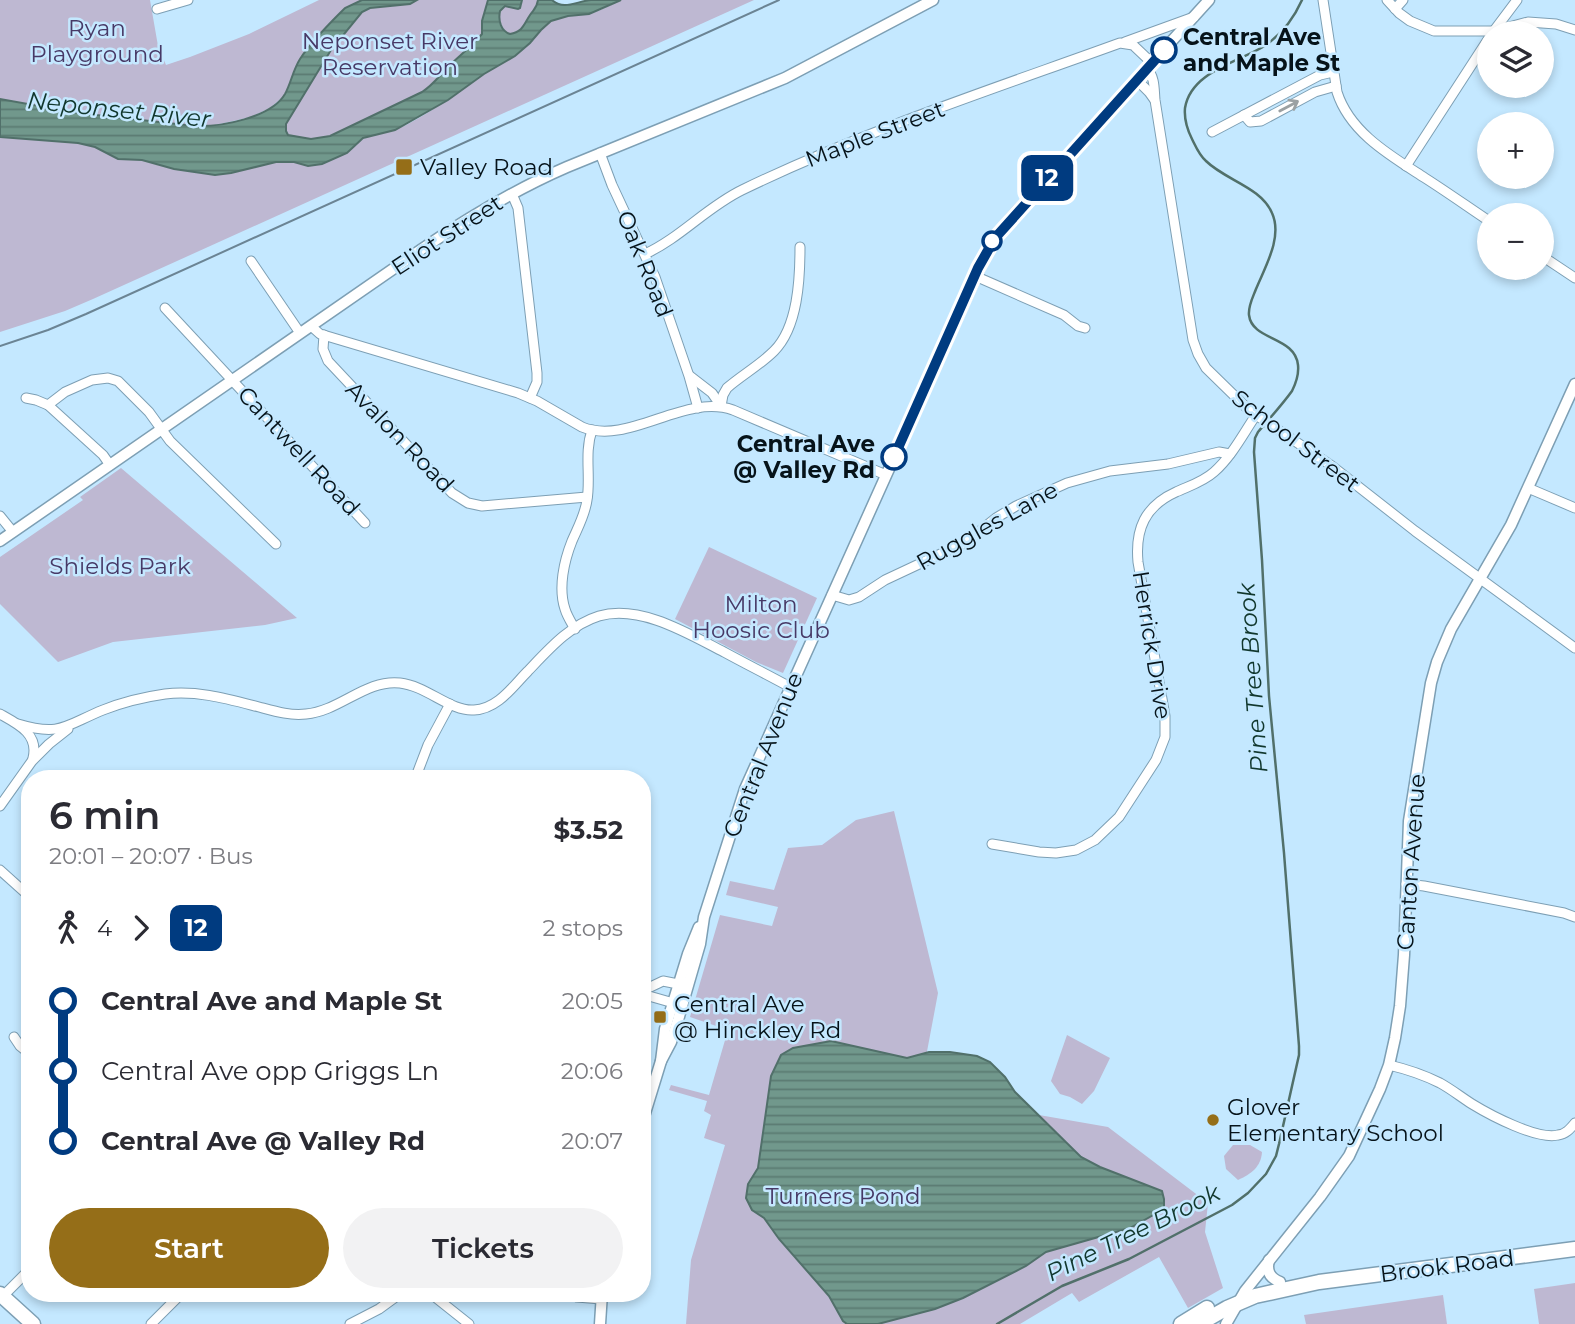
<!DOCTYPE html>
<html lang="en">
<head>
<meta charset="utf-8">
<style>
	:root { --surface:#fff; --page:#f2f2f3; --text:#2b2b33; --muted:#7c7c81; --accent:#956e18 }
	body { margin:0; font-family:Montserrat,sans-serif; background:var(--page); color:var(--text); height:100vh; display:flex; flex-direction:column; font-size:26px; white-space:nowrap }
	* { box-sizing:border-box; margin:0 }
	p { font-size:23px; color:var(--muted) }
	.icon { flex:none; width:38px; height:38px; fill:none; stroke:currentColor; stroke-width:2; stroke-linecap:round; stroke-linejoin:round }
	.map { position:relative; flex:1; overflow:hidden }
	.sheet { position:absolute; left:21px; top:770px; width:630px; height:532px; display:flex; flex-direction:column; background:var(--surface); border-radius:28px; box-shadow:0 4px 10px #0003 }
	.sheet>* { flex:none }
	.badge { padding:0 14px; border-radius:10px; font-size:24px; line-height:46px }
	.tools { position:absolute; left:1477px; top:21px; display:grid; gap:14px }
	.tools a { display:grid; place-items:center; width:77px; height:77px; border-radius:50%; background:var(--surface); box-shadow:0 4px 10px #0003; font-size:35px }
	.map>.badge { position:absolute; translate:-50% -50%; box-shadow:0 0 0 4px #fff }
	.legs { display:flex; align-items:center; gap:10px; height:77px; padding:0 28px; font-size:23px }
	.legs p { margin-inline-start:auto }
	.summary { display:flex; align-items:center; justify-content:space-between; height:119px; padding:0 28px }
	h1 { font-size:38px; font-weight:600; line-height:52px }
	.action { display:flex; gap:14px; margin-top:auto; padding:14px 28px }
	.action a { flex:1; height:80px; border-radius:42px; background:var(--accent); color:#fff; font-size:28px; font-weight:600; line-height:80px; text-align:center }
	.action a+a { background:var(--page); color:var(--text) }
	ul { padding:0 28px; list-style:none }
	li { display:flex; align-items:center; gap:24px; height:70px; font-size:26px }
	li i { display:grid; place-items:center; width:10px; height:100%; margin:0 9px; background:currentColor }
	li i::after { content:''; width:18px; height:18px; margin:-9px; border:5px solid; border-radius:50%; background:var(--surface) }
	li p { margin-inline-start:auto }
	li:first-child i { background:linear-gradient(#0000 50%,currentColor 0) }
	li:last-child i { background:linear-gradient(currentColor 50%,#0000 0) }
	.map>svg:first-child { display:block }
	.park { fill:#beb8d2 }
	.water { fill:url(#water-rules); stroke:#51706a; stroke-width:2 }
	.lines { fill:none; stroke-linecap:round; stroke-linejoin:round }
	.stream { stroke:#51706a; stroke-width:2.5 }
	.minor-casing { stroke:#7d9fb4; stroke-width:11 }
	.tertiary-casing { stroke:#7d9fb4; stroke-width:13 }
	.primary-casing { stroke:#7d9fb4; stroke-width:17 }
	.minor { stroke:#fff; stroke-width:9 }
	.tertiary { stroke:#fff; stroke-width:10 }
	.primary { stroke:#fff; stroke-width:14 }
	.tram { stroke:#6b8494; stroke-width:2 }
	.oneway { stroke:#9ba1a3 }
	.line-1-casing { stroke:#fff; stroke-width:16 }
	.line-1 { stroke:#003b80; stroke-width:10 }
	.stop-1-dot { fill:#fff; stroke:#003b80; stroke-width:3.5 }
	.poi-dot { fill:#956e18; stroke:#c4e8ff; stroke-width:2.5 }
	.labels { text-anchor:middle; stroke-width:5; stroke-linejoin:round; paint-order:stroke }
	.park-label { font-size:23px; fill:#473966; stroke:#c4e8ff }
	.stop-label { font-size:23px; font-weight:bold; fill:#06131a; stroke:#c4e8ff; text-anchor:start }
	.street-label { font-size:23px; fill:#06131a; stroke:#c4e8ff }
	.poi-label { font-size:23px; fill:#06131a; stroke:#c4e8ff; text-anchor:start }
	.water-label { font-size:24px; font-style:italic; fill:#11372d; stroke:#c4e8ff }
</style>
</head>
<body>
<div class="map">
<svg width="1575" height="1324" viewBox="0 0 1575 1324">
	<defs>
		<pattern id="water-rules" width="6" height="5" patternUnits="userSpaceOnUse" patternTransform="scale(1.75)"><rect width="6" height="5" fill="#71988c"/><path d="M0 2.5h6" fill="none" stroke="#5b7b72"/></pattern>
	</defs>
	<rect width="100%" height="100%" fill="#c4e8ff"/>
	<g class="park">
		<path d="M 0,0 L 150,0 L 158,46 L 166,65 L 190,57 L 249,34 L 319,0 L 362,0 L 345,8 L 340,13 L 300,59 L 284,96 L 270,108 L 251,117 L 206,127 L 180,125 L 78,113 L 0,99 Z"/>
		<path d="M 417,0 L 488,0 L 482,21 L 482,34 C 471,46 459,56 448,67 C 439,76 433,85 422,92 L 330,136 L 311,139 L 288,135 L 286,131 L 286,124 L 331,50 L 362,12 L 370,8 L 410,4 Z"/>
		<path d="M 522,0 L 538,0 C 536,11 524,28 515,34 L 506,33 L 500,22 L 500,11 L 505,6 L 509,5 L 514,8 L 522,5 Z"/>
		<path d="M 621,0 L 754,0 L 93,299 L 65,311 L 0,332 L 0,137 L 78,143 L 95,147 L 118,159 L 142,160 L 174,169 L 215,175 L 231,173 L 276,162 L 294,162 L 308,166 L 359,142 C 369,133 393,132 408,124 C 435,110 459,91 484,74 C 495,67 506,62 516,55 C 529,45 539,28 550,21 C 562,15 574,17 587,14 C 599,12 610,5 621,0 Z"/>
		<path d="M 121,468 L 297,618 L 265,625 L 113,642 L 58,662 L 0,604 L 0,557 L 83,500 L 80,497 Z"/>
		<path d="M 709,547 L 817,598 L 783,673 L 756,662 L 675,619 Z"/>
		<path d="M 894,811 L 938,993 L 919,1094 L 1108,1127 L 1208,1203 L 1205,1232 L 1223,1288 L 1188,1308 L 1159,1257 L 1079,1302 L 1072,1293 L 1020,1324 L 686,1324 L 691,1260 L 725,1145 L 704,1138 L 711,1115 L 704,1111 L 707,1101 L 669,1090 L 671,1085 L 709,1095 L 728,1030 L 690,1017 L 720,915 L 772,926 L 778,907 L 726,895 L 730,881 L 774,890 L 788,848 L 822,845 L 856,820 Z"/>
		<path d="M 1067,1035 L 1110,1058 L 1094,1091 L 1082,1104 L 1070,1097 L 1060,1094 L 1051,1081 Z"/>
		<path d="M 1233,1145 L 1250,1145 L 1262,1152 C 1261,1167 1251,1174 1238,1180 L 1226,1169 L 1224,1156 Z"/>
		<path d="M 1575,1283 L 1575,1324 L 1539,1324 L 1534,1289 Z"/>
		<path d="M 1443,1295 L 1447,1324 L 1306,1324 L 1304,1315 Z"/>
	</g>
	<g class="water">
		<path d="M 362,0 L 417,0 L 410,4 L 370,8 L 362,12 L 331,50 L 286,124 L 286,131 L 288,135 L 311,139 L 330,136 L 422,92 C 433,85 439,76 448,67 C 459,56 471,47 482,34 L 482,21 L 488,0 L 522,0 L 520,8 L 518,9 L 505,6 L 500,11 C 498,21 501,31 510,34 C 523,32 524,24 530,15 C 534,9 537,8 538,0 L 552,0 C 564,11 577,1 591,0 C 601,0 611,0 621,0 L 589,14 L 568,16 L 551,21 L 541,30 L 530,43 L 515,56 L 484,74 L 448,100 L 395,130 L 363,138 L 347,153 L 322,164 L 308,166 L 294,162 L 276,162 L 231,173 L 215,175 L 174,169 L 142,160 L 118,159 L 95,147 L 78,143 L 0,137 L 0,99 L 78,113 L 195,126 C 220,127 271,118 285,94 C 291,83 293,70 300,59 C 311,42 326,27 340,13 L 345,8 Z"/>
		<path d="M 831,1041 L 907,1058 L 929,1052 L 950,1052 L 977,1056 L 990,1062 L 1005,1077 L 1015,1092 L 1081,1157 L 1100,1167 L 1162,1191 L 1164,1199 L 1164,1209 L 1130,1228 L 1046,1252 L 1026,1266 L 963,1298 L 935,1309 L 878,1324 L 847,1324 L 843,1321 L 829,1296 L 779,1239 L 764,1218 L 752,1210 L 746,1198 L 748,1184 L 758,1168 L 771,1076 L 781,1055 L 793,1048 Z"/>
	</g>
	<g class="lines">
		<path class="stream" d="M 997,1324 L 1062,1286 L 1129,1259 L 1232,1205 L 1248,1193 L 1266,1174 L 1276,1156 L 1279,1144 L 1299,1055 L 1299,1046 L 1284,853 L 1269,696 L 1262,560 L 1254,452 L 1255,438 L 1258,432 C 1269,419 1282,405 1292,391 C 1296,383 1299,374 1298,365 C 1295,336 1252,341 1249,315 C 1248,306 1253,297 1256,289 C 1265,267 1283,237 1272,213 C 1261,187 1225,180 1206,161 C 1199,155 1196,147 1192,139 C 1187,129 1184,119 1185,108 C 1191,71 1240,62 1266,45 C 1283,33 1294,18 1302,0"/>
		<defs>
			<g id="minor">
				<path d="M 1323,0 L 1337,92 C 1350,133 1391,156 1425,178 C 1447,192 1468,207 1489,221"/>
				<path d="M 1387,0 L 1399,13 L 1410,21 L 1434,31 L 1494,31 L 1528,22 L 1556,24 L 1575,30"/>
				<path d="M 157,9 L 188,0"/>
				<path d="M 1395,9 L 1403,0"/>
				<path d="M 1493,32 L 1517,0"/>
				<path d="M 1125,42 L 1194,17"/>
				<path d="M 1147,69 C 1155,77 1154,89 1155,100 L 1193,340 L 1198,354 L 1206,368 L 1250,411 L 1332,466 L 1415,531 L 1575,648"/>
				<path d="M 1137,80 L 1149,92 L 1154,99"/>
				<path d="M 1244,115 L 1250,122 L 1261,121 L 1315,92 L 1336,86"/>
				<path d="M 1212,132 L 1320,75 L 1333,72"/>
				<path d="M 600,153 L 612,185 L 655,277 L 689,376 L 698,408"/>
				<path d="M 1406,166 L 1489,38"/>
				<path d="M 512,194 L 518,208 L 537,373 L 537,382 L 530,398"/>
				<path d="M 645,254 C 680,238 707,207 742,190 C 864,131 993,89 1120,43 L 1133,45 L 1152,63"/>
				<path d="M 1542,256 L 1575,278"/>
				<path d="M 251,261 L 300,333"/>
				<path d="M 975,276 L 1064,315 L 1078,326 L 1085,328"/>
				<path d="M 165,308 L 365,523"/>
				<path d="M 311,326 L 320,334 L 518,393 L 537,401 L 582,427 C 629,446 684,393 733,410 L 886,475"/>
				<path d="M 324,335 L 323,349 L 328,361 L 452,493 L 468,503 L 482,506 L 587,497"/>
				<path d="M 690,376 L 712,393 L 721,406"/>
				<path d="M 26,398 L 36,400 L 48,405 L 103,455 L 110,465"/>
				<path d="M 48,405 L 65,392 L 92,380 L 108,378 L 118,381 L 149,412 L 170,441 L 276,544"/>
				<path d="M 721,406 L 723,395 L 727,388 C 742,375 760,365 774,351 C 798,327 800,279 800,247"/>
				<path d="M 1528,488 L 1575,508"/>
				<path d="M 0,516 L 13,532"/>
				<path d="M 832,595 L 849,600 L 859,597 L 885,580 L 966,542 L 996,518 L 1016,506 L 1067,483 L 1110,471 L 1168,464 L 1219,452 L 1230,454"/>
				<path d="M 575,629 C 571,622 567,616 565,609 C 558,588 564,561 572,541 C 578,527 585,515 587,500 C 591,477 584,453 592,430"/>
				<path d="M 0,714 C 18,724 39,734 33,758"/>
				<path d="M 18,724 C 61,737 66,725 103,710 C 123,702 144,697 165,694 C 197,690 228,699 259,707 C 274,711 290,716 306,714 C 340,711 366,679 400,683 C 427,686 451,712 474,710 C 498,709 513,686 528,671 C 549,649 570,625 599,616 C 640,604 689,634 724,652 C 746,664 768,675 790,687"/>
				<path d="M 415,779 L 428,745 L 450,704"/>
				<path d="M 0,806 L 32,761 L 49,744 L 68,729"/>
				<path d="M 992,844 L 1039,852 L 1056,853 L 1076,850 L 1095,840 L 1119,817 L 1156,760 L 1165,737 L 1165,716 L 1138,562 C 1135,529 1145,506 1176,492 C 1189,486 1203,482 1214,472 C 1232,456 1243,434 1256,415"/>
				<path d="M 0,870 L 30,897"/>
				<path d="M 1406,884 L 1424,886 L 1564,913 L 1575,917"/>
				<path d="M 642,991 L 663,981 L 683,985"/>
				<path d="M 642,994 L 677,1004"/>
				<path d="M 14,1037 L 20,1046 L 30,1054"/>
				<path d="M 1389,1065 C 1406,1069 1424,1075 1440,1083 C 1451,1089 1461,1097 1472,1104 C 1490,1115 1537,1140 1558,1135 C 1566,1134 1570,1129 1575,1123"/>
				<path d="M 430,1293 L 469,1324"/>
				<path d="M 569,1293 L 577,1297 L 601,1299"/>
				<path d="M 3,1296 L 30,1269"/>
				<path d="M 151,1324 L 182,1293"/>
				<path d="M 350,1324 L 379,1309 L 401,1293"/>
			</g>
			<g id="tertiary">
				<path d="M 0,541 L 422,249 C 468,218 516,189 567,167 L 785,78 L 933,0"/>
				<path d="M 661,1061 L 671,1042 L 678,1020 L 700,944 L 704,917 L 745,789 L 987,251 L 995,238 L 1012,217 L 1209,0"/>
				<path d="M 642,1123 L 661,1061 L 665,1029 L 688,954 L 699,927"/>
				<path d="M 1269,1260 C 1266,1271 1270,1278 1280,1282"/>
				<path d="M 600,1324 L 602,1293"/>
				<path d="M 1226,1324 L 1245,1291 L 1320,1197 L 1349,1156 L 1380,1089 L 1389,1065 L 1395,1038 L 1400,1006 L 1404,955 L 1409,821 L 1431,683 L 1437,662 L 1451,629 L 1511,525 L 1575,384"/>
			</g>
			<g id="primary">
				<path d="M 0,1294 L 33,1324"/>
				<path d="M 1181,1324 L 1207,1308"/>
				<path d="M 1199,1324 L 1227,1308 L 1255,1296 L 1319,1282 L 1575,1249"/>
			</g>
		</defs>
		<use href="#minor" class="minor-casing"/>
		<use href="#tertiary" class="tertiary-casing"/>
		<use href="#primary" class="primary-casing"/>
		<use href="#minor" class="minor"/>
		<use href="#tertiary" class="tertiary"/>
		<use href="#primary" class="primary"/>
		<path class="tram" d="M 0,346 L 48,330 L 86,314 L 779,0"/>
	</g>
	<defs><path id="oneway-shaft" d="M-6 0H5M1.5-3L5.5 0L1.5 3" fill="none" stroke-width="1.6" stroke-linecap="round" stroke-linejoin="round" transform="scale(1.75)"/></defs>
	<use class="oneway" href="#oneway-shaft" transform="translate(1289 106) rotate(-28)"/>
	<g class="lines">
		<defs>
			<path id="line-1" d="M 894,457 L 978,268 L 995,238 L 1164,50"/>
		</defs>
		<use href="#line-1" class="line-1-casing"/>
		<use href="#line-1" class="line-1"/>
	</g>
	<g class="stop-1-dot">
		<circle cx="1164" cy="50" r="12"/>
		<circle cx="992" cy="241" r="9"/>
		<circle cx="894" cy="457" r="12"/>
	</g>
	<g class="poi-dot">
		<rect x="395" y="158" width="18" height="18" rx="3.5"/>
		<rect x="653" y="1010" width="14" height="14" rx="3.5"/>
		<circle cx="1213" cy="1120" r="7"/>
	</g>
	<g class="labels">
		<g class="park-label">
			<text x="97" y="36">Ryan<tspan x="97" dy="26">Playground</tspan></text>
			<text x="390" y="49">Neponset River<tspan x="390" dy="26">Reservation</tspan></text>
			<text x="120" y="574">Shields Park</text>
			<text x="761" y="612">Milton<tspan x="761" dy="26">Hoosic Club</tspan></text>
			<text x="843" y="1204">Turners Pond</text>
		</g>
		<g class="stop-label">
			<text x="1183" y="45">Central Ave<tspan x="1183" dy="26">and Maple St</tspan></text>
			<text x="875" y="452" text-anchor="end">Central Ave<tspan x="875" dy="26">@ Valley Rd</tspan></text>
		</g>
		<g class="street-label">
			<text transform="translate(875 134) rotate(-21)" y="8">Maple Street</text>
			<text transform="translate(447 235) rotate(-33)" y="8">Eliot Street</text>
			<text transform="translate(645 264) rotate(68)" y="8">Oak Road</text>
			<text transform="translate(400 437) rotate(46)" y="8">Avalon Road</text>
			<text transform="translate(1296 441) rotate(37)" y="8">School Street</text>
			<text transform="translate(299 451) rotate(47)" y="8">Cantwell Road</text>
			<text transform="translate(987 526) rotate(-29)" y="8">Ruggles Lane</text>
			<text transform="translate(1152 645) rotate(81)" y="8">Herrick Drive</text>
			<text transform="translate(763 755) rotate(-68)" y="8">Central Avenue</text>
			<text transform="translate(1411 862) rotate(-86)" y="8">Canton Avenue</text>
			<text transform="translate(1447 1266) rotate(-7)" y="8">Brook Road</text>
		</g>
		<g class="poi-label">
			<text x="420" y="175">Valley Road</text>
			<text x="674" y="1012">Central Ave<tspan x="674" dy="26">@ Hinckley Rd</tspan></text>
			<text x="1227" y="1115">Glover<tspan x="1227" dy="26">Elementary School</tspan></text>
		</g>
		<g class="water-label">
			<text transform="translate(119 110) rotate(6)" y="8">Neponset River</text>
			<text transform="translate(1253 678) rotate(-94)" y="8">Pine Tree Brook</text>
			<text transform="translate(1133 1233) rotate(-26)" y="8">Pine Tree Brook</text>
		</g>
	</g>
</svg>
<div class="tools">
<a><svg class="icon" aria-label="layers" viewBox="0 0 24 24"><path d="M12 4l9 5-9 5-9-5zM3 14l9 5 9-5"/></svg></a>
<a>+</a>
<a>−</a>
</div>
<b class="badge" style="left:1047px;top:178px;background:#003b80;color:#fff">12</b>
<section class="sheet">
<div class="summary"><div><h1>6 min</h1><p>20:01 – 20:07 · Bus</p></div><b>$3.52</b></div>
<div class="legs"><svg class="icon" aria-label="walk" viewBox="0 0 24 24"><circle cx="13" cy="4" r="2"/><path d="M13 8l-2 6 4 7M11 14l-3 7M7 12l3-4h3l4 4"/></svg>4<svg class="icon" aria-label="forward" viewBox="0 0 24 24"><path d="M9 5l7 7-7 7"/></svg><b class="badge" style="background:#003b80;color:#fff">12</b><p>2 stops</p></div>
<ul>
<li><i style="color:#003b80"></i><b>Central Ave and Maple St</b><p>20:05</p></li>
<li><i style="color:#003b80"></i><span>Central Ave opp Griggs Ln</span><p>20:06</p></li>
<li><i style="color:#003b80"></i><b>Central Ave @ Valley Rd</b><p>20:07</p></li>
</ul>
<div class="action"><a>Start</a><a>Tickets</a></div>
</section>
</div>
</body>
</html>
